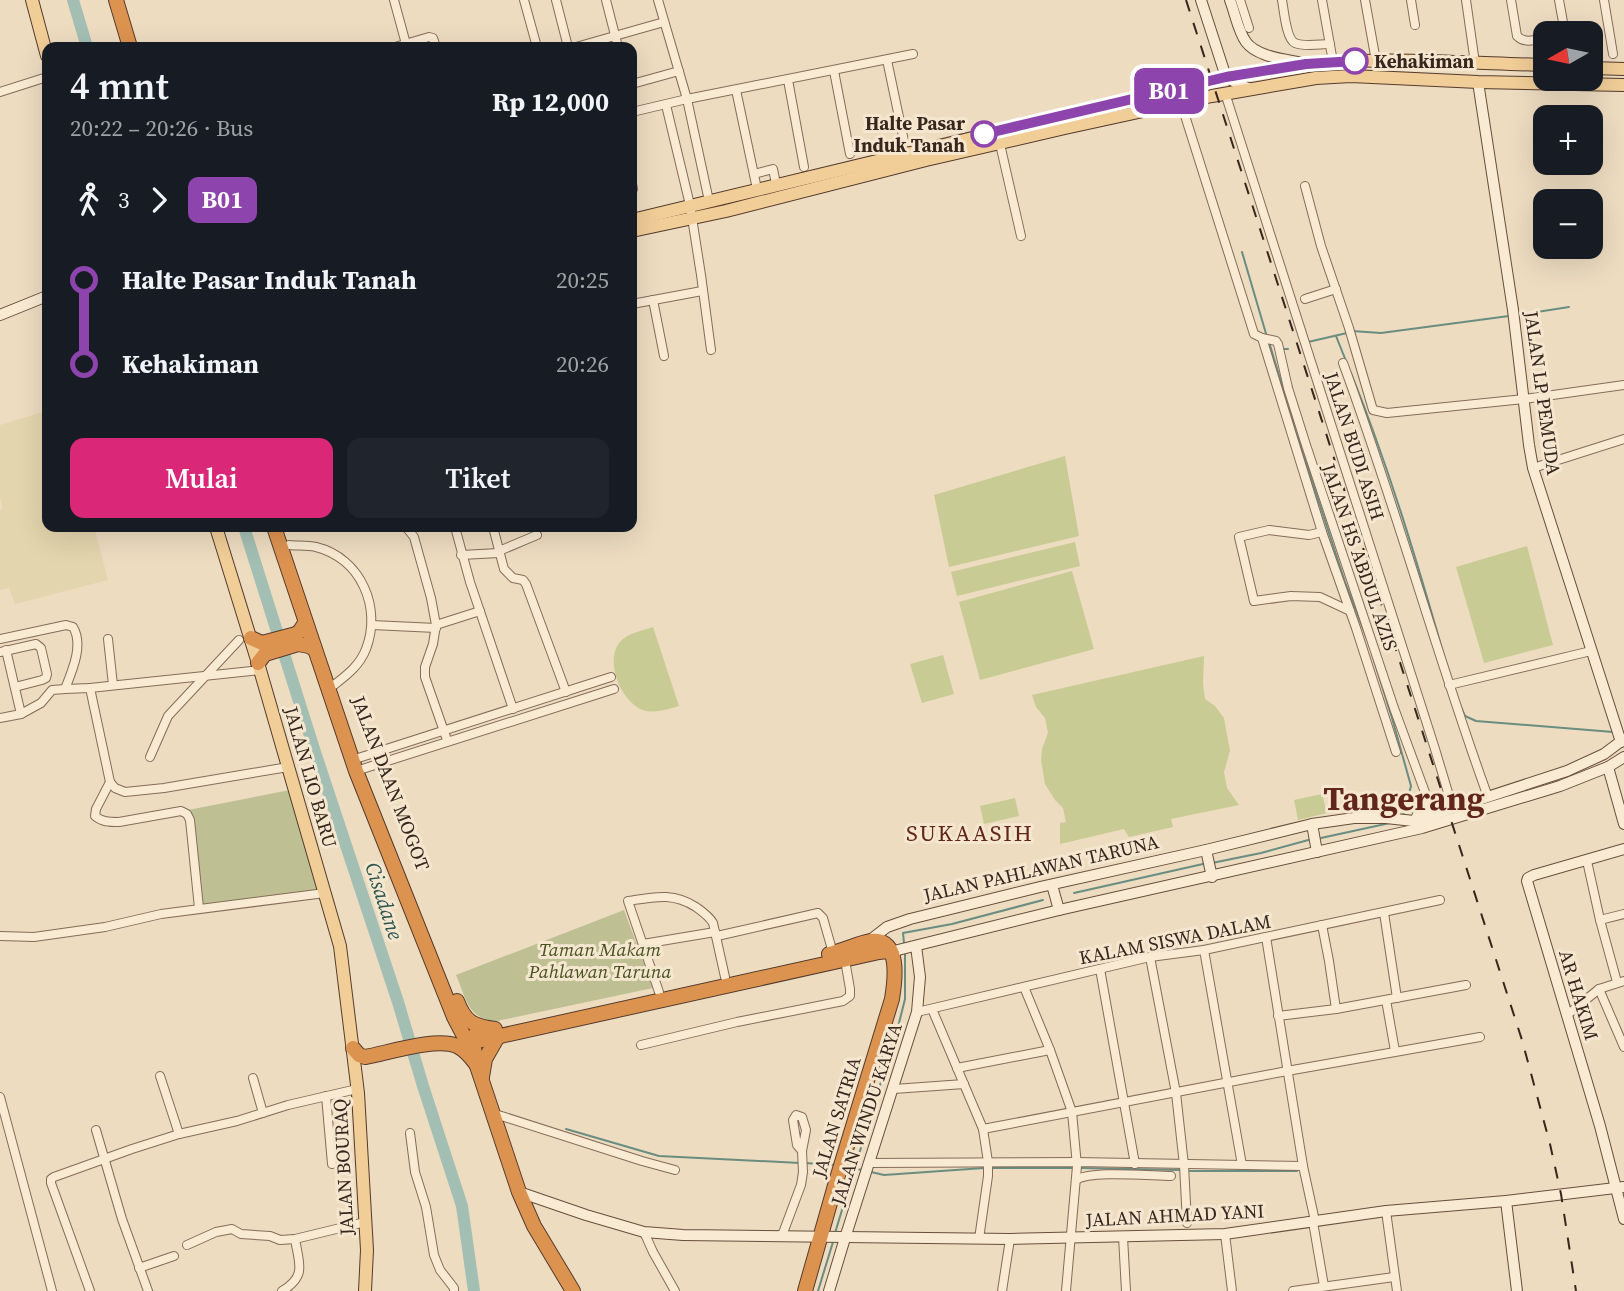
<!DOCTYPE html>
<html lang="id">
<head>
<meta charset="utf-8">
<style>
	:root { --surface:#171b24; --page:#20242c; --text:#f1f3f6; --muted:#9ea1a6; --accent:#db2777 }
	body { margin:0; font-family:"Source Serif 4",serif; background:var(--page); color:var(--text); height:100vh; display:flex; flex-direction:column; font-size:26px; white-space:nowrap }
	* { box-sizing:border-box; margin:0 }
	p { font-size:23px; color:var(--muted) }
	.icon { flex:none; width:38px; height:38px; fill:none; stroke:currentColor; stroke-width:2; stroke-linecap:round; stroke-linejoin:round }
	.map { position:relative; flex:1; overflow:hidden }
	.details { position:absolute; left:42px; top:42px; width:595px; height:490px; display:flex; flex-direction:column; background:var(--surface); border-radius:14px; box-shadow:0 7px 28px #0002 }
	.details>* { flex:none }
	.badge { padding:0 14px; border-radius:10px; font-size:24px; line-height:46px }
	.needle { width:46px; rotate:261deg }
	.buttons { position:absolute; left:1533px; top:21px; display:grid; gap:14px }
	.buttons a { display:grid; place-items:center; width:70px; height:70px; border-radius:14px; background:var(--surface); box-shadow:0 7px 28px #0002; font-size:35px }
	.map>.badge { position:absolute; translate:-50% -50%; box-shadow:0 0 0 4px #fff }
	.legs { display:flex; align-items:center; gap:10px; height:77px; padding:0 28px; font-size:23px }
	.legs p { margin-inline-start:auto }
	.summary { display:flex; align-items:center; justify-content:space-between; height:119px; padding:0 28px }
	h1 { font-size:38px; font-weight:600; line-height:52px }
	.action { display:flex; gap:14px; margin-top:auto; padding:14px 28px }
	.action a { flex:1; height:80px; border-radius:14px; background:var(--accent); color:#fff; font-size:28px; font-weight:600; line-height:80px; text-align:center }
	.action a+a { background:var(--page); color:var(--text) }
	ul { padding:0 28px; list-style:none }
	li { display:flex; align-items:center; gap:24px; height:84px; font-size:26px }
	li i { display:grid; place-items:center; width:10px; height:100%; margin:0 9px; background:currentColor }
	li i::after { content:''; width:18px; height:18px; margin:-9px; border:5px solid; border-radius:50%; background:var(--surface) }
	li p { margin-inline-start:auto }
	li:first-child i { background:linear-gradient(#0000 50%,currentColor 0) }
	li:last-child i { background:linear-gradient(currentColor 50%,#0000 0) }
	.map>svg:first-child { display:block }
	.farmland { fill:#e3d5ad }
	.green { fill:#c9cb94 }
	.cemetery { fill:#bec094 }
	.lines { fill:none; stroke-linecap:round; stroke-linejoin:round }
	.stream { stroke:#6a8d81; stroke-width:2 }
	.river { stroke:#a3bfb4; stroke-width:12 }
	.street-casing { stroke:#866c58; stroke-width:10 }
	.secondary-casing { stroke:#684e3c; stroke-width:12 }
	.primary-casing { stroke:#543b2d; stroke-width:14 }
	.highway-casing { stroke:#543b2d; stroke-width:16 }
	.street { stroke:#f8ead3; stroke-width:8 }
	.secondary { stroke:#f8ead3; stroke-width:10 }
	.primary { stroke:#f1cd97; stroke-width:12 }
	.highway { stroke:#dd9350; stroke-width:14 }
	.rail { stroke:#36261d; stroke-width:2; stroke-dasharray:12 12; stroke-linecap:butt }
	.line-1-casing { stroke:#fff; stroke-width:16 }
	.line-1 { stroke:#8e44ad; stroke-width:10 }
	.stop-1-dot { fill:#fff; stroke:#8e44ad; stroke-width:3.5 }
	.labels { text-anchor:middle; stroke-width:6; stroke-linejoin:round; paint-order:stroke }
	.stop-label { font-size:19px; font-weight:bold; fill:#36261d; stroke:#f5e7cf; text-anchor:start }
	.street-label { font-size:19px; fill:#36261d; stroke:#f5e7cf }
	.park-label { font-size:19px; font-style:italic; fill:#4a5223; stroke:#f5e7cf }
	.water-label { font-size:21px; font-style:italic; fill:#2c554f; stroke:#f5e7cf }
	.quarter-label { font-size:23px; letter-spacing:2px; fill:#62251c; stroke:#f5e7cf }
	.town-label { font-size:33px; font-weight:bold; fill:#62251c; stroke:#f5e7cf }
</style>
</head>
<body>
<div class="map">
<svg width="1624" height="1291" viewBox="0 0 1624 1291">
	<rect width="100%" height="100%" fill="#eddcc0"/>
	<path class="farmland" d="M 47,411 L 47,527 L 94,527 L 108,580 L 15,604 L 9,588 L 0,590 L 0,510 L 3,509 L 0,498 L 0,425 Z"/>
	<g class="green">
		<path d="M 1065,456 L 1079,536 L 949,567 L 934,495 Z"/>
		<path d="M 1075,542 L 1080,566 L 957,596 L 951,572 Z"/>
		<path d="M 1527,546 L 1553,645 L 1484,663 L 1456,567 Z"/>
		<path d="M 1072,571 L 1094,649 L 980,680 L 959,602 Z"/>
		<path d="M 653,627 L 679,706 C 668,709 657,713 646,711 C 623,706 604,663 619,643 C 627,633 642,631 653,627 Z"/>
		<path d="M 943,655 L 954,694 L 922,703 L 910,664 Z"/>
		<path d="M 1204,656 L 1203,684 L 1205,699 L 1215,706 L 1224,718 L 1230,751 L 1224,772 L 1227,788 L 1239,805 L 1171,819 L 1173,827 L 1129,837 L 1124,829 L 1060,844 L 1060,823 L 1066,822 L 1063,808 L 1055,800 L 1045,784 L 1041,760 L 1042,749 L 1048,733 L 1045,718 L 1036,707 L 1032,695 Z"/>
		<path d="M 1322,794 L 1327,813 L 1298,820 L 1294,800 Z"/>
		<path d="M 1015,798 L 1019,816 L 984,824 L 980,806 Z"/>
	</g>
	<g class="cemetery">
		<path d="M 290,790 L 325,890 L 196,905 L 188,810 Z"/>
		<path d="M 624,910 L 653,988 L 497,1021 C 468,1020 466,998 456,975 Z"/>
	</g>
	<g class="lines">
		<g class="stream">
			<path d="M 1242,252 L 1267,337"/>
			<path d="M 1518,315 L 1569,307"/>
			<path d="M 1352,331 L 1381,333 L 1509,316"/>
			<path d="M 1336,336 L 1346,361"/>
			<path d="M 1269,342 L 1296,432 L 1345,582 L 1367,639"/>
			<path d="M 1308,342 L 1347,333"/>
			<path d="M 1282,349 L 1288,349"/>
			<path d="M 1351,373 C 1388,465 1417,561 1444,656"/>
			<path d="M 1372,654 L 1392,718 L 1411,786 L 1404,813 L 1401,816"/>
			<path d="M 1460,705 L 1465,716 L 1476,721 L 1613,732"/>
			<path d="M 1321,838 L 1390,823"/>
			<path d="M 1212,863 L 1261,853 L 1312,839"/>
			<path d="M 1074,893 L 1203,864"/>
			<path d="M 904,943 L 903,933 L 952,924 L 1043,900"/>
			<path d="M 566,1129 L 659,1156 L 800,1163"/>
			<path d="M 805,1163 L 835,1165"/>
			<path d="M 847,1167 L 862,1170"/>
			<path d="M 990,1168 L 1075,1168"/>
			<path d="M 1081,1168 L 1180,1170"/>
			<path d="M 1189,1171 L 1297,1171"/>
			<path d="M 871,1172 L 884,1175 L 984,1168"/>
			<path d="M 835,1233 L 899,1023 L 905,999 L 905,952"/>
			<path d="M 818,1291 L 833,1242"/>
		</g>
		<g class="river">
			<path d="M 73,0 L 87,47"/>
			<path d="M 244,527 L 315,752 L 398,1002 L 423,1086 L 462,1206 L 474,1291"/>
		</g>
		<defs>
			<g id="street">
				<path d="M 394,0 L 406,44"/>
				<path d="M 524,0 L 537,47"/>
				<path d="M 556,0 L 568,47"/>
				<path d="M 606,0 L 618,47"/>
				<path d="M 658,0 L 687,99 L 709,201"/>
				<path d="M 1240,0 L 1249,28"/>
				<path d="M 1282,0 C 1284,10 1286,39 1295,43 C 1304,47 1320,44 1330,44"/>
				<path d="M 1322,0 L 1333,62"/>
				<path d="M 1365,0 L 1376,61"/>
				<path d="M 1411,0 L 1415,25"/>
				<path d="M 1466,0 L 1475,63"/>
				<path d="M 1511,0 L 1517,36 C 1525,44 1535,40 1545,38"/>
				<path d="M 1559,0 L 1565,33"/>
				<path d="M 1604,0 L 1613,54"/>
				<path d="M 395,47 L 429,37 L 433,38 L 436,47"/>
				<path d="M 576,47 L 664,22"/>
				<path d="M 887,60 L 904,141"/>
				<path d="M 834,71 L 850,154"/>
				<path d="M 788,80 L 804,167"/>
				<path d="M 632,84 L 679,71"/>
				<path d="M 736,90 L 757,189"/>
				<path d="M 0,92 L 47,77"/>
				<path d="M 1225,93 L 1435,749 L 1453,809"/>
				<path d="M 1181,103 L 1254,334 L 1262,338 L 1322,532 L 1356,628 L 1396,752"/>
				<path d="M 666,105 L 690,205 L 701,275 L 711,350"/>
				<path d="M 632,112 L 687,99 L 913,54"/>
				<path d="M 1000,144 L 1021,236"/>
				<path d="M 754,174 L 773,169 L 776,184"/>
				<path d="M 632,184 L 633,189"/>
				<path d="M 1305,186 L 1321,246 L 1349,328 L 1373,410 L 1387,413 L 1524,399 L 1624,385"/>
				<path d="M 1305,299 L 1336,289"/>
				<path d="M 653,300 L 664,356"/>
				<path d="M 632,304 L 702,291"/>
				<path d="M 1262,338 L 1276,341 L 1278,344 L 1288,388 L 1306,445 L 1394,708 L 1426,795 L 1431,816"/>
				<path d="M 1343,363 C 1396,506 1436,654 1488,797"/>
				<path d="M 1533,468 L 1624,439"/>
				<path d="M 406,527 L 414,537 L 431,598 L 436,625 L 433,644 L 425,667 L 425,677 L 446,737"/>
				<path d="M 455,527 L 470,582 L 513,709"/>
				<path d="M 493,527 L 504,569 L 513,578 L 523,580 L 526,584 L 566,692"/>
				<path d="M 1322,532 L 1309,535 L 1269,530 L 1239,537 L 1254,601 L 1291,596 L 1320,597 L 1350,611"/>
				<path d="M 289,545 C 297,546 307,545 316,547 C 361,558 382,608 366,649 C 360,665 347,675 334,685"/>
				<path d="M 499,551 L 537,535"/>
				<path d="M 461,555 L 499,553"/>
				<path d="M 372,625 L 436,628"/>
				<path d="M 436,625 L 480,611"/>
				<path d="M 0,639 L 66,625 L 73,627 C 84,645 72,671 65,689 L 90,688 L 260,670"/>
				<path d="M 108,639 L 113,685"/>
				<path d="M 6,650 L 21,714 L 41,703 L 52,690 L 65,689"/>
				<path d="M 0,652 L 36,644 L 41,648 L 47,674 L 46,678 L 42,680 L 15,687"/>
				<path d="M 1449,685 L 1591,651"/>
				<path d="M 90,688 L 110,782 L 115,788 L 125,792 L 164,788 L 288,767"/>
				<path d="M 0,718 L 21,714"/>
				<path d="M 150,757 L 168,716 L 239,640"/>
				<path d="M 352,760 L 611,677"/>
				<path d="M 356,771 L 614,689"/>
				<path d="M 110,782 L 96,809 L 95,816 C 102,822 109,822 119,822 L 181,811 L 187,814 L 190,820 L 199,908"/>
				<path d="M 1414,821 L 1426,795"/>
				<path d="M 1587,861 L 1600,920 L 1617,982"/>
				<path d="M 1384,913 L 1397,998"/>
				<path d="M 1600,920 L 1624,914"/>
				<path d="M 1322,925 L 1329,961 L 1336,1009"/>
				<path d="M 0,936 L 34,937 L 105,927 L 161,914 L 325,893"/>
				<path d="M 717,936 L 818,913 L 823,918 L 833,953"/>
				<path d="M 1266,937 L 1303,1166 L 1315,1221"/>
				<path d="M 643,944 L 715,932"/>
				<path d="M 1204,950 L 1242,1165"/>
				<path d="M 1150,957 L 1176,1093 L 1184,1165 L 1187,1223"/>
				<path d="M 1100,969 L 1135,1164"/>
				<path d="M 1024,987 L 1050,1050 L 1072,1112 L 1077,1166 L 1066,1291"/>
				<path d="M 1599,989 L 1624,1047"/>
				<path d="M 659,992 L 628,901 C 654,897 673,892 696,907 C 703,912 709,916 713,923 L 725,977"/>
				<path d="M 1386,1000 L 1395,1051"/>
				<path d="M 932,1009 L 983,1129 L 988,1162 L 988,1176 L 979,1239"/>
				<path d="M 917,1012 L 1150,957 L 1204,950 L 1440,900"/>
				<path d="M 1567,1015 L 1599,989 L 1624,981"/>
				<path d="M 1278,1016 L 1336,1009 L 1466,985"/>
				<path d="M 641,1045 L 737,1022 L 843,1001 L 850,996 L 850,989 L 845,960"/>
				<path d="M 957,1068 L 1050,1050"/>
				<path d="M 160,1076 L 179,1134"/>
				<path d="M 253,1078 L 263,1113"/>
				<path d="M 894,1089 L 964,1084"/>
				<path d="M 326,1096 L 332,1164"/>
				<path d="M 0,1097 L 52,1291"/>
				<path d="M 492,1113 L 642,1161 L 675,1170"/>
				<path d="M 983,1129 L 1287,1071 L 1480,1037"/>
				<path d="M 96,1130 L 122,1219 L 148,1291"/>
				<path d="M 410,1133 L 415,1172 L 426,1207 L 434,1255 L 440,1270 L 454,1288 L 454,1291"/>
				<path d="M 869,1163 L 1077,1162 L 1303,1166"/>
				<path d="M 1076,1180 C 1090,1170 1151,1176 1171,1176"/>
				<path d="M 1386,1211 L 1397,1291"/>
				<path d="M 1313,1222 L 1324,1286"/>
				<path d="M 644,1232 L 653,1252 L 675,1291"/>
				<path d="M 1225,1234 L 1232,1291"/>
				<path d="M 779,1236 L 783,1233 L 801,1185 L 803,1172 L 802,1151 L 797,1145 L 793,1120 L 796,1115 L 802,1117 L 806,1130 L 802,1151"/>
				<path d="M 1123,1237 L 1126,1291"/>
				<path d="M 187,1245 L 216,1232 L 232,1229 L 241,1234 L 270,1236 L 280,1240 L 295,1239 L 365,1222"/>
				<path d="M 139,1268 L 174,1256"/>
				<path d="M 90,1291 L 51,1183 L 51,1179 L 54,1177 L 132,1149 L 179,1134 L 237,1121 L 288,1105 L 357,1089"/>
				<path d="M 282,1291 C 307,1276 299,1264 295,1239"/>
				<path d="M 1002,1291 L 1010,1239"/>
				<path d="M 1293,1291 L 1394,1277"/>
			</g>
			<g id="secondary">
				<path d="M 1201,0 L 1226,77 L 1240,85 L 1251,89"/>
				<path d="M 1230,0 C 1235,13 1238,31 1246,42 C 1257,57 1285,59 1302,63"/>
				<path d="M 1478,82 L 1513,310 L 1529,445 L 1533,468 L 1621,742"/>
				<path d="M 0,315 L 47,296"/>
				<path d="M 1608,767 L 1624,824"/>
				<path d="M 1312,824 L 1317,852"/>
				<path d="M 1624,849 L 1534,875 L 1528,878 L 1527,881 L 1600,1126 L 1624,1219"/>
				<path d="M 1206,850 L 1212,877"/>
				<path d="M 1052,885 L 1059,910"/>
				<path d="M 869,941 L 887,927 L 910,919 L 1040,887 L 1206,850 L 1312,824 L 1354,818 L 1386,818 L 1414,821 L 1567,771 L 1604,754 L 1624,739"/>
				<path d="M 892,954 L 898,950 L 1059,910 L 1422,828 L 1560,786 L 1608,767 L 1624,757"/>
				<path d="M 519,1192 L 586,1215 L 644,1232 L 683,1235 L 1010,1239 L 1225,1234 L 1386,1211 L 1506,1201 L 1624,1187"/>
				<path d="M 1506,1201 L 1517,1291"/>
				<path d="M 829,1291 L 845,1238 L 917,1012 L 920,977 L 916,946"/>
			</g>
			<g id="primary">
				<path d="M 32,0 L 47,56"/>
				<path d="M 1591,68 L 1624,69"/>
				<path d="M 632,220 L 1226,77 C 1261,71 1296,64 1332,62 C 1402,58 1474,63 1545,65"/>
				<path d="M 632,231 L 726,211 L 926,160 L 1065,128 L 1212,96 L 1316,78 L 1351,76 L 1478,82 L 1624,85"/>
				<path d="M 216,527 L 258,663 L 340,946 L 358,1093 L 367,1250 L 365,1291"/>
			</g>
			<g id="highway">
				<path d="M 116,0 L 130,47"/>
				<path d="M 274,527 L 356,771 L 454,1017 L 465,1038 L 473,1042 L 879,952 L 887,951 L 892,954"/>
				<path d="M 251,638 L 262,643 L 296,634 L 300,631 L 305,623"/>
				<path d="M 258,663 L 265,654 L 298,644 L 309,646 L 314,649"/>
				<path d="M 457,1001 C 465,1022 473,1026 495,1029"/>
				<path d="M 476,1033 L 473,1042 L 477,1066 L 519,1192 L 534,1226 L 573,1291"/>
				<path d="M 353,1048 L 359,1055 L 365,1057 C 388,1053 436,1037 457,1046 C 465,1050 471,1057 476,1064"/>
				<path d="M 482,1077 L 485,1059 L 497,1038"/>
				<path d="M 805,1291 L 836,1182 L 892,999 C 895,981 901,937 871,941 C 859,943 842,951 829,954"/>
			</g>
		</defs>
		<use href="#street" class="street-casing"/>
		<use href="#secondary" class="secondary-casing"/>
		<use href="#primary" class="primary-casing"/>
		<use href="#highway" class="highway-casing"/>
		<use href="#street" class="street"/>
		<use href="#secondary" class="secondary"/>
		<use href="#primary" class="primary"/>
		<use href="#highway" class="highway"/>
		<path class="rail" d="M 1186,0 L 1522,1040 L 1550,1144 L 1561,1194 L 1576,1291"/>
	</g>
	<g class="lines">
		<defs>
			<path id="line-1" d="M 984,134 L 1226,77 L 1306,64 L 1355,61"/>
		</defs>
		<use href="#line-1" class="line-1-casing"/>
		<use href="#line-1" class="line-1"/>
	</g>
	<g class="stop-1-dot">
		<circle cx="1355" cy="61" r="12"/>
		<circle cx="984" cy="134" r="12"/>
	</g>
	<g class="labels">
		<g class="stop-label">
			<text x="1374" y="68">Kehakiman</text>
			<text x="965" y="130" text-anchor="end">Halte Pasar<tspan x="965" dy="22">Induk Tanah</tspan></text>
		</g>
		<g class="street-label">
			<text transform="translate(1543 393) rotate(82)" y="7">JALAN LP PEMUDA</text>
			<text transform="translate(1355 446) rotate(72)" y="7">JALAN BUDI ASIH</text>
			<text transform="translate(1360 557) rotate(71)" y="7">JALAN HS ABDUL AZIS</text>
			<text transform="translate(311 777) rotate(74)" y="7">JALAN LIO BARU</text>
			<text transform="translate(391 783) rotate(69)" y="7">JALAN DAAN MOGOT</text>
			<text transform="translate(1041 868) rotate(-13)" y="7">JALAN PAHLAWAN TARUNA</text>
			<text transform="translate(1175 939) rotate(-11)" y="7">KALAM SISWA DALAM</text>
			<text transform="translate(1579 995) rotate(73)" y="7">AR HAKIM</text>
			<text transform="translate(866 1114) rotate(-72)" y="7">JALAN WINDU KARYA</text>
			<text transform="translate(836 1117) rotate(-73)" y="7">JALAN SATRIA</text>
			<text transform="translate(343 1167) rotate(-93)" y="7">JALAN BOURAQ</text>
			<text transform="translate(1175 1215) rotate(-3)" y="7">JALAN AHMAD YANI</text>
		</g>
		<g class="park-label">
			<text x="600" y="956">Taman Makam<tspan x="600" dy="22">Pahlawan Taruna</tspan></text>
		</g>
		<g class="water-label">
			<text transform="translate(384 901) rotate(72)" y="7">Cisadane</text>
		</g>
		<g class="quarter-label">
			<text x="970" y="841">SUKAASIH</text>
		</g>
		<g class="town-label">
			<text x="1404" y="810">Tangerang</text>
		</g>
	</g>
</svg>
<div class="buttons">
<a><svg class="needle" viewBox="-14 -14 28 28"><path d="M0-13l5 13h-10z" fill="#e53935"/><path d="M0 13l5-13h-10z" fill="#9ea1a6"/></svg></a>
<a>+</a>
<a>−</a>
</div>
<b class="badge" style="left:1169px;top:91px;background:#8e44ad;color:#fff">B01</b>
<section class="details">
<div class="summary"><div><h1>4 mnt</h1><p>20:22 – 20:26 · Bus</p></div><b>Rp 12,000</b></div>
<div class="legs"><svg class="icon" aria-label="walk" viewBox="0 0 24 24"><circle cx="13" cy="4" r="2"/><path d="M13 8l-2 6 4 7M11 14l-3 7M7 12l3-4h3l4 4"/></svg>3<svg class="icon" aria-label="forward" viewBox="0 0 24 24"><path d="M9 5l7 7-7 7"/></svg><b class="badge" style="background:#8e44ad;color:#fff">B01</b></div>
<ul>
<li><i style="color:#8e44ad"></i><b>Halte Pasar Induk Tanah</b><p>20:25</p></li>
<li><i style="color:#8e44ad"></i><b>Kehakiman</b><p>20:26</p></li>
</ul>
<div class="action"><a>Mulai</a><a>Tiket</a></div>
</section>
</div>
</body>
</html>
